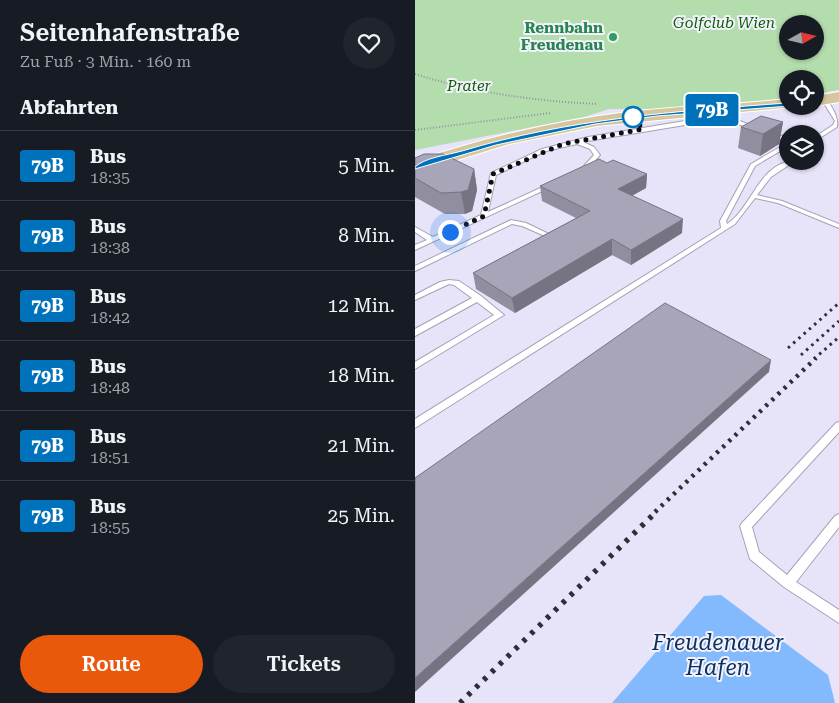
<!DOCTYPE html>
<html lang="de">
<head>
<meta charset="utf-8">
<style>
	:root { --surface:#171b24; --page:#20242c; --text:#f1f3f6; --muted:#9ea1a6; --line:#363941; --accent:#ea580c }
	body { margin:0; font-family:"Roboto Serif",serif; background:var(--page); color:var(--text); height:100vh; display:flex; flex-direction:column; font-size:19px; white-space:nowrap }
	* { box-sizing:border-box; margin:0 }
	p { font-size:16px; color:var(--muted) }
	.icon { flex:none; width:28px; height:28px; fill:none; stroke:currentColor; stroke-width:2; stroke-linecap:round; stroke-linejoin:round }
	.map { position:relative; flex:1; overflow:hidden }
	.panel { display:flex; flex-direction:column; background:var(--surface); width:415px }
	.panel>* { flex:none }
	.badge { padding:0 10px; border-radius:4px; font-size:18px; line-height:32px }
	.needle { width:32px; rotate:82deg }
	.controls { position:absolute; left:364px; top:15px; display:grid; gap:10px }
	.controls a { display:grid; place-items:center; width:45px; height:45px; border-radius:50%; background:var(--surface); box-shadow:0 1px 4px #0004; font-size:25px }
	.you { position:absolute; width:25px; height:25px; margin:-12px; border:4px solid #fff; border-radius:50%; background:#1a73e8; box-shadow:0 0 0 8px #1a73e833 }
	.map>.badge { position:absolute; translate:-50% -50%; box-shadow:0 0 0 2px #fff }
	h2 { padding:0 20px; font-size:19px; line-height:45px }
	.round { display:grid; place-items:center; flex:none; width:52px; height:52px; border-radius:26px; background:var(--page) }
	.overview { display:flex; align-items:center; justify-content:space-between; height:85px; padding:0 20px }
	h1 { font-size:24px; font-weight:600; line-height:38px }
	.primary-button { display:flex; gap:10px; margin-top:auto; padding:10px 20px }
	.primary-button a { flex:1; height:58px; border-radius:30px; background:var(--accent); color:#fff; font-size:20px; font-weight:600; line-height:58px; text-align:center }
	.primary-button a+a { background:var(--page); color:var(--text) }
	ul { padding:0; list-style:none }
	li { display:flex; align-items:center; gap:15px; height:70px; padding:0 20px; border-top:1px solid var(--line) }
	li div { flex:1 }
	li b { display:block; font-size:19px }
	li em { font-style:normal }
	li .badge { min-width:55px; font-weight:700; text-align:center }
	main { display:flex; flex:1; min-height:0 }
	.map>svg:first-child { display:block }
	.green { fill:#b3ddad; fill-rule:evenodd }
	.water { fill:#83b9fd }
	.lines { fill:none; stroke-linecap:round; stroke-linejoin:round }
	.lane-casing { stroke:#a6a1b6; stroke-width:2 }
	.primary-casing { stroke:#fff; stroke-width:2 }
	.path { stroke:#9592a2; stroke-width:2; stroke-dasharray:1 2; stroke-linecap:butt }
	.lane { fill:#fff; fill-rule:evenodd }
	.primary { fill:#d6c69e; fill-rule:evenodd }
	.rail-far2 { stroke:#2f2e37; stroke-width:3; stroke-dasharray:2.5 4.5; stroke-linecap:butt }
	.rail-far1 { stroke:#2f2e37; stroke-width:4.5; stroke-dasharray:3 5.5; stroke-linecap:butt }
	.rail { stroke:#2f2e37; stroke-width:5.5; stroke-dasharray:4 7; stroke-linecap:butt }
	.wall { fill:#918e9f }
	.shaded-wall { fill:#767482 }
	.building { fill:#a9a5b9; stroke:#767482 }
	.line { fill:#0072bc; stroke:#fff }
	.walk { stroke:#0d0c13; stroke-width:5; stroke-dasharray:0 9 }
	.leisure-dot { fill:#2e9e5b; stroke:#f4f1ff; stroke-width:2 }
	.stop-dot { fill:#fff; stroke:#0072bc; stroke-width:2.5 }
	.labels { text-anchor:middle; stroke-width:4; stroke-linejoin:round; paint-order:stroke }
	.far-park-label { font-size:15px; font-style:italic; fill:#0c5f00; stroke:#f4f1ff }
	.far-leisure-label { font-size:15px; font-weight:bold; fill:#27864d; stroke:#f4f1ff; text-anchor:end }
	.near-water-label { font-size:22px; font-style:italic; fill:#0b305a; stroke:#f4f1ff }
</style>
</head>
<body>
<main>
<section class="panel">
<div class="overview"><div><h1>Seitenhafenstraße</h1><p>Zu Fuß · 3 Min. · 160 m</p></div><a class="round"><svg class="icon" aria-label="heart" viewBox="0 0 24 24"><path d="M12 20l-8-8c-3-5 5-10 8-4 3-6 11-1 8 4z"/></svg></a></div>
<h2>Abfahrten</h2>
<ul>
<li><span class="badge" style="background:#0072bc;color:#fff">79B</span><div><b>Bus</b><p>18:35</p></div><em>5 Min.</em></li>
<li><span class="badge" style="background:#0072bc;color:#fff">79B</span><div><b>Bus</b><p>18:38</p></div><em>8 Min.</em></li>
<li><span class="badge" style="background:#0072bc;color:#fff">79B</span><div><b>Bus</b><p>18:42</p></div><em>12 Min.</em></li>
<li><span class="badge" style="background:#0072bc;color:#fff">79B</span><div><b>Bus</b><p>18:48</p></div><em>18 Min.</em></li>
<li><span class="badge" style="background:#0072bc;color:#fff">79B</span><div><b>Bus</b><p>18:51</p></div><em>21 Min.</em></li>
<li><span class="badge" style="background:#0072bc;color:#fff">79B</span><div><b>Bus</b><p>18:55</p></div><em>25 Min.</em></li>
</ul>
<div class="primary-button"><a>Route</a><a>Tickets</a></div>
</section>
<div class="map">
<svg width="424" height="703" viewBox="0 0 424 703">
	<rect width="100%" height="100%" fill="#e7e3f9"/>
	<path class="green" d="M 0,0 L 424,0 L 424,90 L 400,94 L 400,79 L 372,79 L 372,99 L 361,102 L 241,109 L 194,109 L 169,117 L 0,150 ZM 372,24 L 400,24 L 400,51 L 372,51 Z"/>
	<path class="water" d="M 306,595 L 413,675 L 420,703 L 197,703 L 289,596 Z"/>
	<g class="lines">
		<defs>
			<g id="lane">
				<path d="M 410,98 L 412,99 C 417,108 424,117 422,127 L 400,141 L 400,137 L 418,125 L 420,121 L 407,100 Z"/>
				<path d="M 300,116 L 318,118 L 342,128 L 339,130 L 315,121 L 300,120 L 173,141 L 168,142 L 179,147 L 185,155 L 171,170 L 169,171 L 166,169 L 179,155 L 175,149 L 162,144 L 131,151 L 81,175 L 73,212 L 132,185 L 136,185 L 136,187 L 0,250 L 0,245 L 12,240 L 0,232 L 0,227 L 18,237 L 66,215 L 76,173 L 127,149 L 173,137 Z"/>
				<path d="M 354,131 L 372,138 L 372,142 L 352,134 L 352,132 Z"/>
				<path d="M 372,143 L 372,147 L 340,166 L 311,221 L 312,224 C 337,208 345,161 380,161 L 356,177 L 342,195 L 367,201 L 424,224 L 424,228 L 363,203 L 340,198 L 320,224 L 0,428 L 0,419 L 306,228 L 305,221 L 336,164 Z"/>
				<path d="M 96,220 L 111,223 L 136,235 L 132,237 L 130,236 L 107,226 L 97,224 L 0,271 L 0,266 Z"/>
				<path d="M 34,280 L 44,281 L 66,296 L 89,315 L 0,369 L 0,362 L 79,315 L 62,302 L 0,336 L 0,329 L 57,298 L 39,285 L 34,284 L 0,300 L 0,295 L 25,282 Z"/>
				<path d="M 424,422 L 424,432 L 337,527 L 344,552 L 372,575 L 420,516 L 424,514 L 424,527 L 381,582 L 424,610 L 424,623 L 369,587 L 335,559 L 325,526 L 327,523 L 421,423 Z"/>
			</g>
			<g id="primary">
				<path d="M 424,92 L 424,102 L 400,106 L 400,96 Z"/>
				<path d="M 372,99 L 372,106 L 378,107 L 182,126 L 94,144 L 0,173 L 0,161 C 69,138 140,121 212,112 C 265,106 319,105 372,99 Z"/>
			</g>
		</defs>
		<use href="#lane" class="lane-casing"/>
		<use href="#primary" class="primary-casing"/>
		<g class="path">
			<path d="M 0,74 C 60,93 120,101 183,104"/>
			<path d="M 0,130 L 135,113"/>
		</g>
		<use href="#lane" class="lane"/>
		<use href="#primary" class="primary"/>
		<g class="rail-far2">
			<path d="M 373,348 L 424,303"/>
			<path d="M 386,355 L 424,321"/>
			<path d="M 399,359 L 424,337"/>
		</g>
		<path class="rail-far1" d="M 240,512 L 401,358"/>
		<path class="rail" d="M 45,703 L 242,511"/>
	</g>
	<g class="wall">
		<path d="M 368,122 L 364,144 L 345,156 L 323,148 L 326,127 Z"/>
		<path d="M 0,158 L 59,169 L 62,190 L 57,211 L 50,214 L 30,214 L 0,197 Z"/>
		<path d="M 192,163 L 232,174 L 231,188 L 217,196 L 267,233 L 216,265 L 197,255 L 100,313 L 61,289 L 58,273 L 161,218 L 127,201 L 125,186 Z"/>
	</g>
	<g class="shaded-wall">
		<path d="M 368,122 L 364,144 L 345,156 L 348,134 Z"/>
		<path d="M 59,169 L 62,190 L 57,211 L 50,214 L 46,192 Z"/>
		<path d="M 232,174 L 231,188 L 203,203 L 203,189 Z"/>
		<path d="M 268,219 L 267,233 L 216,265 L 216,250 Z"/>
		<path d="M 197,239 L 197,255 L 100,313 L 97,298 Z"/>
		<path d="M 356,360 L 354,372 L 0,692 L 0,678 Z"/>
	</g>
	<g class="building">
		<path d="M 346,116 L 368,122 L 348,134 L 326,127 Z"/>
		<path d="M 9,154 L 28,154 L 59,169 L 53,190 L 46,192 L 26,193 L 0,178 L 0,158 Z"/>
		<path d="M 184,159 L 192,163 L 198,160 L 232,174 L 203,189 L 268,219 L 216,250 L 197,239 L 97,298 L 58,273 L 175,211 L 125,186 Z"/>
		<path d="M 250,303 L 356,360 L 0,678 L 0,478 Z"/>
	</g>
	<path class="line" d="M 372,103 L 375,106 L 242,116 L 180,124 L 81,145 L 0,169 L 0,167 C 9,158 32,155 47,151 C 153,119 262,111 372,103 Z"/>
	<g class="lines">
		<path class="walk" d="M 35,232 L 69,216 L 78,174 L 148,144 L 228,129 L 218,117"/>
	</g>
	<circle class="leisure-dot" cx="198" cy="37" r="5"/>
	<circle class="stop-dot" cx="218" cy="117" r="10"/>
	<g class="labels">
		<g class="far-park-label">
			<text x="309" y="28">Golfclub Wien</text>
			<text x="54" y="91">Prater</text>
		</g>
		<g class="far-leisure-label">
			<text x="188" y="33">Rennbahn<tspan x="188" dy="17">Freudenau</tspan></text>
		</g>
		<g class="near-water-label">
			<text x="303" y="650">Freudenauer<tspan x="303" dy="25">Hafen</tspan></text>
		</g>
	</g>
</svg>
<div class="controls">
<a><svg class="needle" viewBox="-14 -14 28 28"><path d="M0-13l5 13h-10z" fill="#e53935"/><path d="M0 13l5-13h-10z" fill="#9ea1a6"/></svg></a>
<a><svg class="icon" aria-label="locate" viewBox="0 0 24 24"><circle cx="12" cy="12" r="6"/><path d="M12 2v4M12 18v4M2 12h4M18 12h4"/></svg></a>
<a><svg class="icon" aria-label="layers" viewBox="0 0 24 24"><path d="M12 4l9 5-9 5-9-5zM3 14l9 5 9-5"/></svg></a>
</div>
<div class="you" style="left:35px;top:232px"></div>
<b class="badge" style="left:297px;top:110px;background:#0072bc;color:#fff">79B</b>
</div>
</main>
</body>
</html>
